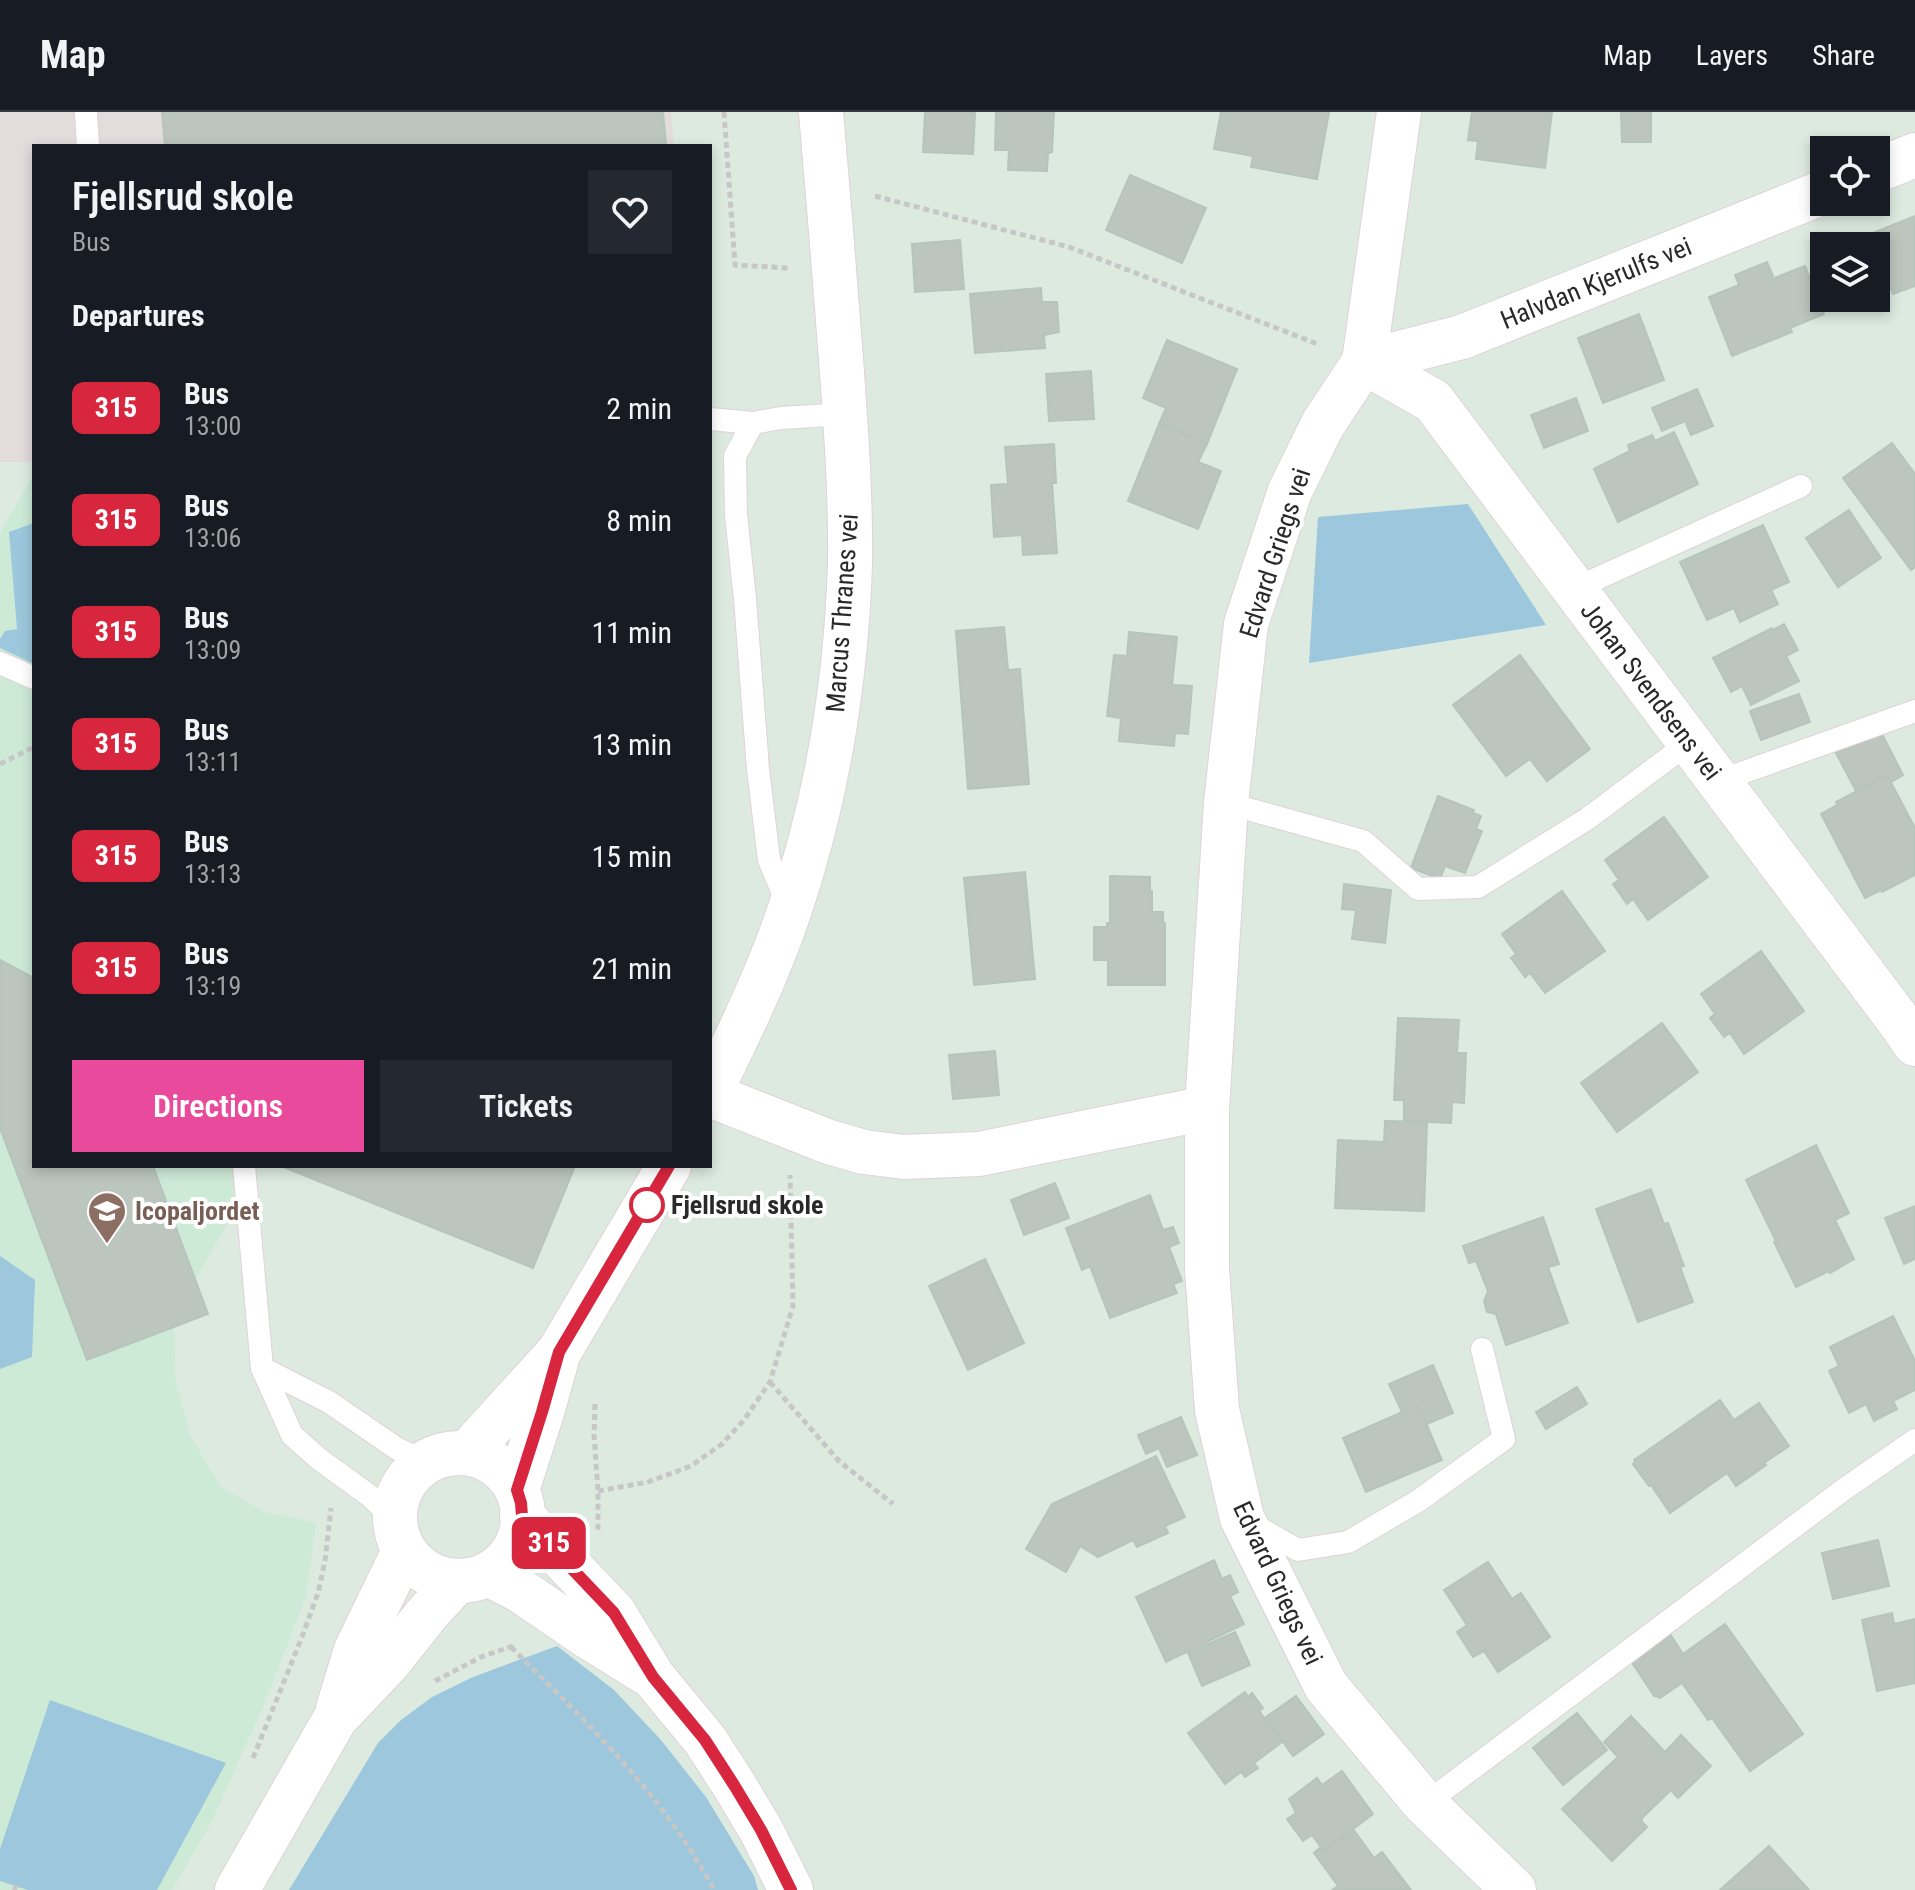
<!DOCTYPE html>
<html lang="en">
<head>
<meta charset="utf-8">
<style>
	:root { --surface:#171b24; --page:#242831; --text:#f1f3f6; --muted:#9ea1a6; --line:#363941; --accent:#e94a9b }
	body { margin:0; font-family:"Roboto Condensed",sans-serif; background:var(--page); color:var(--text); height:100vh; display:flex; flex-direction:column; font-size:30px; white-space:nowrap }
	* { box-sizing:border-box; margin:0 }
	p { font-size:26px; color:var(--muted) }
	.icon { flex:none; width:44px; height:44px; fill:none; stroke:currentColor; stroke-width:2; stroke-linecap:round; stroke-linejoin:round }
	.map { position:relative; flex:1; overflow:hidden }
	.sheet { position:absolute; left:32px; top:32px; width:680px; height:1024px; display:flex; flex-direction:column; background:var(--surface); border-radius:0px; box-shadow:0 4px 12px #0003 }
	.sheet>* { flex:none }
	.badge { padding:0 16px; border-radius:12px; font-size:28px; line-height:52px }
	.tools { position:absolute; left:1810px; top:24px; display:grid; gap:16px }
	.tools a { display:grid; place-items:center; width:80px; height:80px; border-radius:0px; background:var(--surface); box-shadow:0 4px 12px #0003; font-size:40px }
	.map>.badge { position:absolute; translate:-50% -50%; box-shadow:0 0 0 4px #fff }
	h2 { padding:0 40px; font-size:30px; line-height:72px }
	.round { display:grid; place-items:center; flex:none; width:84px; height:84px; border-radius:0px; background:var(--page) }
	.overview { display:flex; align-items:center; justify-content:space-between; height:136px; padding:0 40px }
	h1 { font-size:38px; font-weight:600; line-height:60px }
	.primary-button { display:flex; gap:16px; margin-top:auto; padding:16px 40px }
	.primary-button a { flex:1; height:92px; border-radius:0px; background:var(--accent); color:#fff; font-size:32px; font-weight:600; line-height:92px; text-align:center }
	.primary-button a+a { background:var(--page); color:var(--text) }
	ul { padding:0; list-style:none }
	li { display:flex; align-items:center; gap:24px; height:112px; padding:0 40px }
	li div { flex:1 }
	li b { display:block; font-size:30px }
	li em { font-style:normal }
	li .badge { min-width:88px; font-weight:700; text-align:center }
	header { display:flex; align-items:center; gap:48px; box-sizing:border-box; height:112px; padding:0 40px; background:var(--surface); border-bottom:2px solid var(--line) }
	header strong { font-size:38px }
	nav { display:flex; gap:44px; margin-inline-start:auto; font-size:28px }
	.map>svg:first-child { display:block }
	.industrial { fill:#e3dcdd }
	.education { fill:#cdead7 }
	.green { fill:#9dc7dc }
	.building { fill:#bcc6be; stroke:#b6c5bb; stroke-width:2 }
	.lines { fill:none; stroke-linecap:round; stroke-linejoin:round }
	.lane-casing { stroke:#e1d2d9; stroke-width:24 }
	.street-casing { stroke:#e1d2d9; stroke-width:46 }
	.secondary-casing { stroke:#e1d2d9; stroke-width:46 }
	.path { stroke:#c7c7c7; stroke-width:5; stroke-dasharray:6 4; stroke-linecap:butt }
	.lane { stroke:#fff; stroke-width:22 }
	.street { stroke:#fff; stroke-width:44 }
	.secondary { stroke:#fff; stroke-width:44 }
	.line-casing { stroke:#fff; stroke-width:18 }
	.line { stroke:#d7263d; stroke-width:12 }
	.stop-dot { fill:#fff; stroke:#d7263d; stroke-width:4 }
	.labels { text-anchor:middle; stroke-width:8; stroke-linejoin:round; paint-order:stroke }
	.street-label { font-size:26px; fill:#292929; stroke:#fff }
	.stop-label { font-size:26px; font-weight:bold; fill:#292929; stroke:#fff; text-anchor:start }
	.education-label { font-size:26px; font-weight:bold; fill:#785e54; stroke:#fff; text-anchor:start }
</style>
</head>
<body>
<header>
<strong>Map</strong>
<nav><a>Map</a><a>Layers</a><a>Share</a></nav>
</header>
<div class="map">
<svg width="1915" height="1778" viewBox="0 0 1915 1778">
	<rect width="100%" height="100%" fill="#dceae0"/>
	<path class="industrial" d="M 0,0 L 671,0 L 674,34 L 34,34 L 34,350 L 0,350 Z"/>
	<path class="education" d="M 31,367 L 34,367 L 34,1054 L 254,1054 L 256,1062 L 174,1204 L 175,1266 L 190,1323 L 220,1374 L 264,1400 L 316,1411 L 306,1485 L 262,1597 L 213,1707 L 172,1778 L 0,1778 L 0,421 Z"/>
	<g class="green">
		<path d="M 1468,392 L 1546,513 L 1309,551 L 1318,405 Z"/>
		<path d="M 34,411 L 34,552 L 0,536 L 0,527 L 5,519 L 17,517 L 9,420 Z"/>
		<path d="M 0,1144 L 35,1168 L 32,1245 L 0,1257 Z"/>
		<path d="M 557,1534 L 614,1578 L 661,1628 L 706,1685 L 754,1764 L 758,1778 L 289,1778 L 378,1631 L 401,1608 L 432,1585 L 473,1565 Z"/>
		<path d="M 50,1588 L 226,1651 L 157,1778 L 28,1778 L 0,1769 L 0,1737 Z"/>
	</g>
	<g class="building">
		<path d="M 162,0 L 663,0 L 666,34 L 165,34 Z"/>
		<path d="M 925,0 L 975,0 L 973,42 L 923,40 Z"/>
		<path d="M 996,0 L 1054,0 L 1052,40 L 1048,41 L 1047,59 L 1008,58 L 1009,38 L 995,38 Z"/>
		<path d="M 1221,0 L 1329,0 L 1317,67 L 1251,55 L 1253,44 L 1214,37 Z"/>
		<path d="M 1472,0 L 1552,0 L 1545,56 L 1476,47 L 1478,29 L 1468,28 Z"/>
		<path d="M 1621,0 L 1651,0 L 1651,30 L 1622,30 Z"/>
		<path d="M 1130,63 L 1206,96 L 1182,151 L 1106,118 Z"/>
		<path d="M 1915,104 L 1915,174 L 1893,182 L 1876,138 L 1876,134 L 1874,134 L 1870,122 Z"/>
		<path d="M 960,128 L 964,177 L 915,180 L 912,132 Z"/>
		<path d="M 1767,150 L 1773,164 L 1771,165 L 1772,167 L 1805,154 L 1824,202 L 1790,216 L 1792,220 L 1732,244 L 1709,185 L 1739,173 L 1735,163 Z"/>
		<path d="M 1041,176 L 1042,190 L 1057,190 L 1059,220 L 1044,223 L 1045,236 L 975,241 L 970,182 Z"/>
		<path d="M 1639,202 L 1664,268 L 1603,291 L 1578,226 Z"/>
		<path d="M 1167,228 L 1237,257 L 1207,332 L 1159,312 L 1166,296 L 1143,286 Z"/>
		<path d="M 1091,259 L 1094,307 L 1049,309 L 1046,262 Z"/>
		<path d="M 1697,277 L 1713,314 L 1691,323 L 1685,309 L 1662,319 L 1652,296 Z"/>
		<path d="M 1576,286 L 1588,319 L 1544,336 L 1531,303 Z"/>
		<path d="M 1159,312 L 1207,332 L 1198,350 L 1221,359 L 1198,417 L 1128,389 Z"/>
		<path d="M 1674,320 L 1698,372 L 1618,410 L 1594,357 L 1630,339 L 1628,333 L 1652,323 L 1655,329 Z"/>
		<path d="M 1892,331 L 1915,362 L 1915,455 L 1911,458 L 1843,366 Z"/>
		<path d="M 1054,332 L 1056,371 L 1052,371 L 1057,441 L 1023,443 L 1022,423 L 994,425 L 991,373 L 1008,372 L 1005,335 Z"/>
		<path d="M 1849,398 L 1881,446 L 1838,475 L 1806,426 Z"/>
		<path d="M 1763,413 L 1789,470 L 1771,478 L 1778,492 L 1740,510 L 1734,496 L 1707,508 L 1680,450 Z"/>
		<path d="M 1784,512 L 1798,538 L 1786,544 L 1799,569 L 1751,593 L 1742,574 L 1731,580 L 1713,546 L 1772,516 L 1773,518 Z"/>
		<path d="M 1004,515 L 1008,558 L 1020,557 L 1029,672 L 968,677 L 956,519 Z"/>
		<path d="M 1129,520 L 1177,525 L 1172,573 L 1192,574 L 1188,622 L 1175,621 L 1174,634 L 1119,629 L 1121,606 L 1107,604 L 1114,543 L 1127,544 Z"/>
		<path d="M 1520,543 L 1590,637 L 1547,669 L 1530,647 L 1506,664 L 1453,593 Z"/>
		<path d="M 1799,582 L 1810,610 L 1761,628 L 1750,599 Z"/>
		<path d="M 1882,622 L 1903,663 L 1891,670 L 1887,663 L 1856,679 L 1835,639 Z"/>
		<path d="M 1887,663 L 1915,716 L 1915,763 L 1882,780 L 1881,778 L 1865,786 L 1821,702 L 1837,693 L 1836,690 Z"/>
		<path d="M 1438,684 L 1474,698 L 1473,701 L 1481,704 L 1476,717 L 1482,719 L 1465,761 L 1445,754 L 1440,767 L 1411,756 Z"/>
		<path d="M 1664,705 L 1708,765 L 1648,808 L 1633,787 L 1627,792 L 1613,772 L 1619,768 L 1605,748 Z"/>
		<path d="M 1025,760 L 1035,867 L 974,873 L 964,766 Z"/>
		<path d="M 1110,764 L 1150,765 L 1150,779 L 1152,779 L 1152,800 L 1163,800 L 1163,811 L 1165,811 L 1165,873 L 1108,873 L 1108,848 L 1094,848 L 1094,815 L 1107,815 L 1107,811 L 1110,811 Z"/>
		<path d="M 1344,772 L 1391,778 L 1385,831 L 1352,827 L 1356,798 L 1342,797 Z"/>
		<path d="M 1562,779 L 1605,839 L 1545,881 L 1530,861 L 1525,865 L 1511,846 L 1516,842 L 1502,822 Z"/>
		<path d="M 1761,839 L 1804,899 L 1744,942 L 1730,921 L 1724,925 L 1710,906 L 1715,902 L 1701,882 Z"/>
		<path d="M 0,848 L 34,866 L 34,1054 L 153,1054 L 208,1202 L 87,1248 L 0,1016 Z"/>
		<path d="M 1398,906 L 1459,908 L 1457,941 L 1466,941 L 1464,991 L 1452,990 L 1451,1011 L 1404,1009 L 1404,988 L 1394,988 Z"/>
		<path d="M 1662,911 L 1698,960 L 1617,1020 L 1581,971 Z"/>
		<path d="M 995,939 L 999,983 L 953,987 L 949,943 Z"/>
		<path d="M 1385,1009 L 1427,1010 L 1424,1099 L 1335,1096 L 1338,1028 L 1384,1030 Z"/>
		<path d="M 1816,1033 L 1849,1101 L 1835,1108 L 1854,1147 L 1830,1161 L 1829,1159 L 1796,1175 L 1774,1130 L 1776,1129 L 1746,1068 Z"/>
		<path d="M 281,1054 L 575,1054 L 533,1156 Z"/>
		<path d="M 1055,1071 L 1069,1106 L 1024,1123 L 1011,1088 Z"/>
		<path d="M 1651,1077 L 1664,1112 L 1668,1111 L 1684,1154 L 1680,1155 L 1693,1190 L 1638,1210 L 1596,1097 Z"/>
		<path d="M 1150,1083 L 1163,1118 L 1173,1115 L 1179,1131 L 1169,1135 L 1182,1169 L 1173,1172 L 1177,1181 L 1110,1206 L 1090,1154 L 1082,1158 L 1066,1116 Z"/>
		<path d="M 1915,1094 L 1915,1147 L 1904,1152 L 1885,1106 Z"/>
		<path d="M 1543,1105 L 1559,1152 L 1548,1155 L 1568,1211 L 1506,1233 L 1496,1202 L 1487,1200 L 1484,1189 L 1488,1179 L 1476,1149 L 1469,1151 L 1463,1134 Z"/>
		<path d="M 985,1147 L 1024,1231 L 968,1258 L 929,1174 Z"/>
		<path d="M 1893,1204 L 1915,1249 L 1915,1278 L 1893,1289 L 1897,1297 L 1874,1309 L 1866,1292 L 1849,1301 L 1829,1259 L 1839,1254 L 1830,1235 Z"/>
		<path d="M 1433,1253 L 1453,1301 L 1427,1312 L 1418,1293 L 1402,1300 L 1389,1272 Z"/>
		<path d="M 1577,1275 L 1587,1292 L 1546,1317 L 1536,1300 Z"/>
		<path d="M 1720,1288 L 1734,1308 L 1759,1291 L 1789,1334 L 1764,1351 L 1766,1353 L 1736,1374 L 1727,1361 L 1670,1401 L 1651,1373 L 1649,1374 L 1633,1352 L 1635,1350 L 1634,1348 Z"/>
		<path d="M 1418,1293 L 1442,1348 L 1366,1380 L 1343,1326 Z"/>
		<path d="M 1181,1305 L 1197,1343 L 1167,1355 L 1159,1336 L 1146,1342 L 1138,1323 Z"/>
		<path d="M 1156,1344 L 1185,1405 L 1165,1414 L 1168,1421 L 1137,1435 L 1133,1428 L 1098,1445 L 1080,1434 L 1066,1460 L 1026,1437 L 1052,1392 Z"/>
		<path d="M 1878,1428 L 1889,1474 L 1833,1487 L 1822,1441 Z"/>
		<path d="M 1214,1448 L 1222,1467 L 1230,1463 L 1238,1480 L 1230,1484 L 1244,1512 L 1166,1550 L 1136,1485 Z"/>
		<path d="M 1488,1450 L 1512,1487 L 1521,1481 L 1550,1525 L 1498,1560 L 1484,1539 L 1473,1545 L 1457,1520 L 1467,1513 L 1444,1478 Z"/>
		<path d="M 1892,1501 L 1894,1512 L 1915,1507 L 1915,1571 L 1877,1579 L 1862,1508 Z"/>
		<path d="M 1725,1512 L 1803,1622 L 1750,1659 L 1712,1606 L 1708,1608 L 1682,1571 L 1660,1586 L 1654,1584 L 1631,1549 L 1670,1522 L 1683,1542 Z"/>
		<path d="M 1235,1520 L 1250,1553 L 1202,1574 L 1188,1541 Z"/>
		<path d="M 1245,1580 L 1248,1585 L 1252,1581 L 1263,1596 L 1259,1599 L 1282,1630 L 1254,1651 L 1258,1656 L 1245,1665 L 1241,1660 L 1225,1672 L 1188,1621 Z"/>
		<path d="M 1296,1584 L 1324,1622 L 1293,1644 L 1266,1605 Z"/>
		<path d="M 1577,1601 L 1607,1638 L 1563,1673 L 1533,1636 Z"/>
		<path d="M 1631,1604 L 1665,1640 L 1681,1623 L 1711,1654 L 1678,1686 L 1671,1678 L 1643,1705 L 1641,1709 L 1647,1715 L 1612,1749 L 1562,1697 L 1618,1645 L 1604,1630 Z"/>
		<path d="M 1342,1659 L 1373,1702 L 1324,1739 L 1312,1723 L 1303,1729 L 1287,1707 L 1296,1701 L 1289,1687 L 1317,1666 L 1322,1673 Z"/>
		<path d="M 1353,1717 L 1374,1746 L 1382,1740 L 1411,1778 L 1332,1778 L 1338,1774 L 1314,1741 L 1321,1735 L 1324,1739 Z"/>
		<path d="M 1769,1734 L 1809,1778 L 1720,1778 Z"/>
	</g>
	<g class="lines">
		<defs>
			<g id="lane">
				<path d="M 86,0 L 88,34"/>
				<path d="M 710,307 L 753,311 L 781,306 L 845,302"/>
				<path d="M 753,311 L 735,344 L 736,403 L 745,487 L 758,657 L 769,748 L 788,793"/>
				<path d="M 1574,477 L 1801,374"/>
				<path d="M 0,551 L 34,566"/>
				<path d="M 1719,669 L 1915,599"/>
				<path d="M 1226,691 L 1363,729 L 1418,777 L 1478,775 L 1587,707 L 1690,630"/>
				<path d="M 244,1054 L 262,1256 L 292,1323 L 319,1347 L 370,1384 L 395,1408"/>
				<path d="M 262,1256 L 329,1290 L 396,1336 L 425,1350"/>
				<path d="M 1252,1412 L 1298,1438 L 1348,1430 L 1418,1389 L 1504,1327 L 1482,1237"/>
				<path d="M 1425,1692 L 1843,1378 L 1915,1328"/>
			</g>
			<g id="street">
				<path d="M 1399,0 L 1364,250 L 1323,312 L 1290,379 L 1246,512 L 1226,691 L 1207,996 L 1207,1157 L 1217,1298 L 1242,1406 L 1326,1574 L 1425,1692 L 1514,1778"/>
				<path d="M 1876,59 L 1915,43"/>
				<path d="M 1364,250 L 1433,289 L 1902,913 L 1915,932"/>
				<path d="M 1364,250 L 1462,225 L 1824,80"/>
				<path d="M 710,983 L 829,1030 L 864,1040 L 904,1045 L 979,1042 L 1207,996"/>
			</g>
			<g id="secondary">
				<path d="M 710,980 C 740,921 769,860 790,797 C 827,687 846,569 850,453 C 851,384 846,316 841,247 C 835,165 828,82 821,0"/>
				<path d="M 467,1341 L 559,1240 L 669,1054"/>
				<circle cx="459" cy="1405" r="64"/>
				<path d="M 517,1378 L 542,1300 L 556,1250"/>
				<path d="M 522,1404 L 614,1501 L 653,1565 L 705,1628 L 734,1673 L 761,1718 L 791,1778"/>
				<path d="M 488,1462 L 521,1479 L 587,1524 L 645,1560"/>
				<path d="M 338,1597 L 356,1538 L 404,1439"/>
				<path d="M 237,1778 L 335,1607 L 388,1551 L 426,1503 L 457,1469"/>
			</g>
		</defs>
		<use href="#lane" class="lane-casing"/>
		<use href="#street" class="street-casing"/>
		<use href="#secondary" class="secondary-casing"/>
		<g class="path">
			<path d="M 724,0 L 735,153 L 788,156"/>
			<path d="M 875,84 L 1069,135 L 1320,233"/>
			<path d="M 0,652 L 34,635"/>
			<path d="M 770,1270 L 839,1349 L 893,1392"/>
			<path d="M 595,1292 L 594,1323 L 598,1379 L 598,1418"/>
			<path d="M 598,1379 L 648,1370 L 691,1354 L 722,1332 L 744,1308 L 770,1270 L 793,1194 L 790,1063"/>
			<path d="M 511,1535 C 588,1612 662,1681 714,1778"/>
			<path d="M 435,1569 L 481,1545 L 513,1534"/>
			<path d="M 253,1646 L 302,1525 L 318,1481 L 325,1449 L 331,1396"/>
			<path d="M 14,1778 L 16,1774"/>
		</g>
		<use href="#lane" class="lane"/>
		<use href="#street" class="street"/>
		<use href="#secondary" class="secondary"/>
	</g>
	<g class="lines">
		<defs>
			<path id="line" d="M 669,1054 L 559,1240 L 542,1300 L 517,1378 L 521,1391 L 522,1404 L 614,1501 L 653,1565 L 705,1628 L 734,1673 L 761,1718 L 791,1778"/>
		</defs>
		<use href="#line" class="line-casing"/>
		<use href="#line" class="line"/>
	</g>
	<defs>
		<symbol id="school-pin" viewBox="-11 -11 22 30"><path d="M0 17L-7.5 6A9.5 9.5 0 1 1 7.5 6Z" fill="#8d6e63" stroke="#fff"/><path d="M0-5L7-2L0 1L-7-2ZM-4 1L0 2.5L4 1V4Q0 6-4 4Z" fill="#fff"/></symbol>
	</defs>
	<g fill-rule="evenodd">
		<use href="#school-pin" x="85" y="1077" width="44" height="60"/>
	</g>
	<circle class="stop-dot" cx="647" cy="1093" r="16"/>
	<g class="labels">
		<g class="street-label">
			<text transform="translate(1596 171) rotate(-22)" y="9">Halvdan Kjerulfs vei</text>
			<text transform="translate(1275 441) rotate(-72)" y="9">Edvard Griegs vei</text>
			<text transform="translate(842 501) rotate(-86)" y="9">Marcus Thranes vei</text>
			<text transform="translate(1651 579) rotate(53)" y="9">Johan Svendsens vei</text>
			<text transform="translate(1278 1471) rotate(65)" y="9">Edvard Griegs vei</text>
		</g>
		<g class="stop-label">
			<text x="671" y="1102">Fjellsrud skole</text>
		</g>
		<g class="education-label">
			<text x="135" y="1108">Icopaljordet</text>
		</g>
	</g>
</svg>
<div class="tools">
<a><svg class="icon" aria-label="locate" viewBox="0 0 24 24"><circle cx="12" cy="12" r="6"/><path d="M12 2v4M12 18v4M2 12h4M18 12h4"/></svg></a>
<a><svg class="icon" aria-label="layers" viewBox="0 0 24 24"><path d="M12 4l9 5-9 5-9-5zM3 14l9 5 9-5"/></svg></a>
</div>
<b class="badge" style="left:549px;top:1431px;background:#d7263d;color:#fff">315</b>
<section class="sheet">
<div class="overview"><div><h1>Fjellsrud skole</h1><p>Bus</p></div><a class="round"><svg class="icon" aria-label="heart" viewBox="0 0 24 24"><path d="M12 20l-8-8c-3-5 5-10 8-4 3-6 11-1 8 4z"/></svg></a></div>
<h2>Departures</h2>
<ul>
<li><span class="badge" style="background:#d7263d;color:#fff">315</span><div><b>Bus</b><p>13:00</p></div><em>2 min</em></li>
<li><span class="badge" style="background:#d7263d;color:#fff">315</span><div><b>Bus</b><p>13:06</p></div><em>8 min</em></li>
<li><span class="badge" style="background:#d7263d;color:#fff">315</span><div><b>Bus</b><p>13:09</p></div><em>11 min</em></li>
<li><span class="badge" style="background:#d7263d;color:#fff">315</span><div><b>Bus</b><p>13:11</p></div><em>13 min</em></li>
<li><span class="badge" style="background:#d7263d;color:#fff">315</span><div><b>Bus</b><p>13:13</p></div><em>15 min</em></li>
<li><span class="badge" style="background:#d7263d;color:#fff">315</span><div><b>Bus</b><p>13:19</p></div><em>21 min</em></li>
</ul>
<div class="primary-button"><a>Directions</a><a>Tickets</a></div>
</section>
</div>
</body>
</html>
